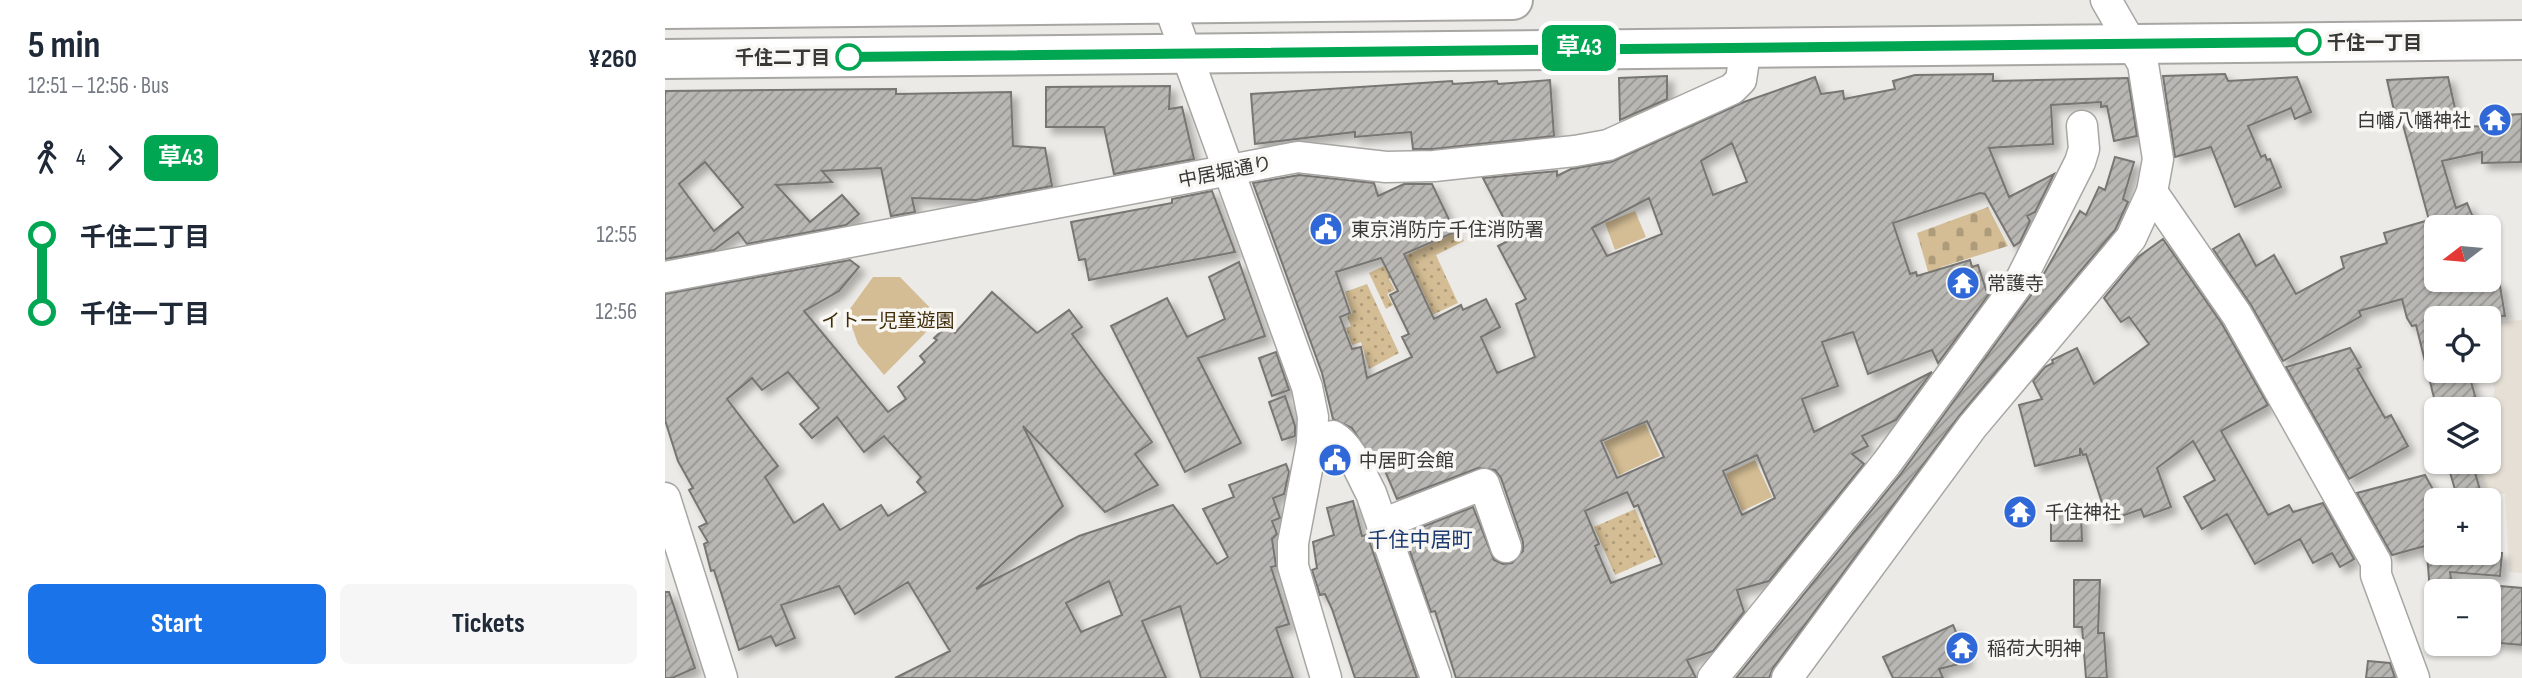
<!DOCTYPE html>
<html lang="en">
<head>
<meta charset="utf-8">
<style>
	:root { --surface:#fff; --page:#f6f6f7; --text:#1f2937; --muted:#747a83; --accent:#1a73e8 }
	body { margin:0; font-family:"Sofia Sans Condensed","Noto Sans JP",sans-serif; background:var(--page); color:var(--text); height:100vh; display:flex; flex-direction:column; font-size:26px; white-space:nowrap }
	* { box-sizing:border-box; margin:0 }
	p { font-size:23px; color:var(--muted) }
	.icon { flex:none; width:38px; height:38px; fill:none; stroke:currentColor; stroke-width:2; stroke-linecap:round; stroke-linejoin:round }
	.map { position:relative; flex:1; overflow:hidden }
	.sheet { display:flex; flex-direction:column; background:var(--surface); width:665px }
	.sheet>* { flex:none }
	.badge { padding:0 14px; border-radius:10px; font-size:24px; line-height:46px }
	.needle { width:46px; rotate:254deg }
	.buttons { position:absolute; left:1759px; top:215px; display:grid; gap:14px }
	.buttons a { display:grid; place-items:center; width:77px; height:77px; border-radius:10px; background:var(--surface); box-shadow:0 2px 5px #0004; font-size:35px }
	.map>.badge { position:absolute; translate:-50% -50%; box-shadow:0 0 0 4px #fff }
	.legs { display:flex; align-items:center; gap:10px; height:77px; padding:0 28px; font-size:23px }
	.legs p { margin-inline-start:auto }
	.summary { display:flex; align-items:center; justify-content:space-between; height:119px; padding:0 28px }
	h1 { font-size:38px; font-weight:700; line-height:52px }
	.primary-button { display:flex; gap:14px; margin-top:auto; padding:14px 28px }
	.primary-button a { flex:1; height:80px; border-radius:10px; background:var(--accent); color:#fff; font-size:28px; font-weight:700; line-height:80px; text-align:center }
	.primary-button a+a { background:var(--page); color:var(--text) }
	ul { padding:0 28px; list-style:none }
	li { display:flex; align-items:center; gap:24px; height:77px; font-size:26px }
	li i { display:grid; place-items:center; width:10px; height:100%; margin:0 9px; background:currentColor }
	li i::after { content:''; width:18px; height:18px; margin:-9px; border:5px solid; border-radius:50%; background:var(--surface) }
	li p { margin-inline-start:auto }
	li:first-child i { background:linear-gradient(#0000 50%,currentColor 0) }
	li:last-child i { background:linear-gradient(currentColor 50%,#0000 0) }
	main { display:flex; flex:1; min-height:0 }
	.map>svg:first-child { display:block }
	.built { fill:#e5dfd5 }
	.green { fill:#d4bd94 }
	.cemetery { fill:url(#cemetery-stones) }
	.garden { fill:url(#garden-dots) }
	.building { fill:url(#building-hatch); stroke:#787673; stroke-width:2; fill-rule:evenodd; filter:url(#shadow) }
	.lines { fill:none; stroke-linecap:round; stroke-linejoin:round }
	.minor-casing { stroke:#a7a6a3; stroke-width:33 }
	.highway-casing { stroke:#a7a6a3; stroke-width:42 }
	.minor { stroke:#fff; stroke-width:30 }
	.highway { stroke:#fff; stroke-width:38 }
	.line-1-casing { stroke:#fff; stroke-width:16 }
	.line-1 { stroke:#00a651; stroke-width:10 }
	.stop-1-dot { fill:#fff; stroke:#00a651; stroke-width:3.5 }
	.labels { text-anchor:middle; stroke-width:7; stroke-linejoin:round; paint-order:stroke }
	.stop-label { font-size:19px; font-weight:bold; fill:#383836; stroke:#f9f7f4; text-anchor:start }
	.poi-label { font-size:19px; fill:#383836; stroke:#f9f7f4; text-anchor:start }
	.street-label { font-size:19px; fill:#383836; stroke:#f9f7f4 }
	.park-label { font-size:19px; fill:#3f2d08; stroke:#f9f7f4 }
	.neighbourhood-label { font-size:21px; fill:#1d3a70; stroke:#f9f7f4 }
</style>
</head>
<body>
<main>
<section class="sheet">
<div class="summary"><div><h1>5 min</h1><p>12:51 – 12:56 · Bus</p></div><b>¥260</b></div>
<div class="legs"><svg class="icon" aria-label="walk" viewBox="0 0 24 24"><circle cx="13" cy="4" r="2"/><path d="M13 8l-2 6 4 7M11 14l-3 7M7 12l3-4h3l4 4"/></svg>4<svg class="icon" aria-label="forward" viewBox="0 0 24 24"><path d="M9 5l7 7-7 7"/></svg><b class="badge" style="background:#00a651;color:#fff">草43</b></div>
<ul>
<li><i style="color:#00a651"></i><b>千住二丁目</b><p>12:55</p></li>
<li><i style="color:#00a651"></i><b>千住一丁目</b><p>12:56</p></li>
</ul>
<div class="primary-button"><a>Start</a><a>Tickets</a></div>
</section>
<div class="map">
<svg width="1857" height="678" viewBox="0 0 1857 678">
	<defs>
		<pattern id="cemetery-stones" width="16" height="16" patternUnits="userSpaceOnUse" patternTransform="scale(1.75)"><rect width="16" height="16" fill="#d4bd94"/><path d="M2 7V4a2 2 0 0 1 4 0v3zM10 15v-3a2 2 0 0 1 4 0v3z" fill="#ad9b7a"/></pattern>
		<pattern id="garden-dots" width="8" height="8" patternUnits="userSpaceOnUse" patternTransform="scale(1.75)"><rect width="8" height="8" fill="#d4bd94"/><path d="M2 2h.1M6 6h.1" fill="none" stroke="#ad9b7a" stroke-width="1.8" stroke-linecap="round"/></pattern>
		<pattern id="building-hatch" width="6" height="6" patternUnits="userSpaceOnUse" patternTransform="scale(1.75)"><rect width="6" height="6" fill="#b8b7b3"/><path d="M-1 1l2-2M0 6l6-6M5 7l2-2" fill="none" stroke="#979692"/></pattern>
		<filter id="shadow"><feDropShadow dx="6" dy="6" stdDeviation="3.5" flood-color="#0004"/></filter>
	</defs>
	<rect width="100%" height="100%" fill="#ebeae6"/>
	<path class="built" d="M 1857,320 L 1857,573 L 1844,572 L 1840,494 L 1822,494 L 1811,462 L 1824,462 L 1824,412 L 1830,389 L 1823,371 L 1824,323 Z"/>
	<g class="green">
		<path d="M 970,211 L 981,237 L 950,250 L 940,223 Z"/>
		<path d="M 208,277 L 235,277 L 275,318 L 219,375 L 193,344 L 182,313 Z"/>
		<path d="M 980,423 L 995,456 L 954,475 L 939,442 Z"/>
		<path d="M 1090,460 L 1107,497 L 1077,511 L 1061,474 Z"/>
	</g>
	<path class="cemetery" d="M 1323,207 L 1343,246 L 1276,267 L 1276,272 L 1264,275 L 1252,233 Z"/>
	<g class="garden">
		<path d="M 794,230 L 799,241 L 771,255 L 793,303 L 765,316 L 762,309 L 765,307 L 741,257 L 726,264 L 731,275 L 724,279 L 730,290 L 722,294 L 728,305 L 721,309 L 704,273 Z"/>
		<path d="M 702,284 L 734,353 L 704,369 L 696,342 L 687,345 L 681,328 L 686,326 L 682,316 L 687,313 L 680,292 Z"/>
		<path d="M 970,509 L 991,557 L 950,575 L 929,527 Z"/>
	</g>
	<g class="building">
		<path d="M 1328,74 L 1328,81 L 1463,78 L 1472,136 L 1449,141 L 1442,106 L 1436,107 L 1436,102 L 1386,105 L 1388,144 L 1324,148 L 1344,197 L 1389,174 L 1370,212 L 1362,216 L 1365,221 L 1355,242 L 1349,246 L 1320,194 L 1315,193 L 1228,223 L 1245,274 L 1251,272 L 1252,276 L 1305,260 L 1307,267 L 1313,265 L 1321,290 L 1328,289 L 1273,363 L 1267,350 L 1203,374 L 1188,332 L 1157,342 L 1173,386 L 1137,399 L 1149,432 L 1267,372 L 1231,420 L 1197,436 L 1203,446 L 1187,454 L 1199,464 L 1104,581 L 1072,590 L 1079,612 L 1048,651 L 1022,660 L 1031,678 L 791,678 L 770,611 L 766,612 L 739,534 L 808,507 L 829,560 L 838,564 L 847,563 L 858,551 L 858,542 L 836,478 L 830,470 L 813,468 L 732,499 L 718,466 L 713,468 L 687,428 L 668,419 L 657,373 L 588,183 L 634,175 L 709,183 L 713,196 L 739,184 L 767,184 L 790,232 L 739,254 L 769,319 L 796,305 L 798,310 L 821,299 L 835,327 L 816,337 L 832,373 L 870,357 L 851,304 L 861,299 L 833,246 L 849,238 L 818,178 L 892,171 L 892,176 L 906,169 L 946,162 L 1079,102 L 1150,77 L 1156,94 L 1178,91 L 1179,99 L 1230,89 L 1228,81 L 1250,75 ZM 1067,143 L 1082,182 L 1048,195 L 1036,161 ZM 984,198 L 997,234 L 942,256 L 927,228 ZM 716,258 L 733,291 L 725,295 L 744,334 L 737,337 L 747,357 L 702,378 L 696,347 L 687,349 L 675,317 L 685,313 L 671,272 ZM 982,421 L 999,457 L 952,478 L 936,441 ZM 1092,455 L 1110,498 L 1077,515 L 1058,471 ZM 962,492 L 969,507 L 973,505 L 997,564 L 946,583 L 930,546 L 934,544 L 920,511 Z"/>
		<path d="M 1560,74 L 1563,81 L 1632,77 L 1646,112 L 1630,119 L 1626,108 L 1583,126 L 1596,157 L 1600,155 L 1602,160 L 1605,159 L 1616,187 L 1570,207 L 1546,147 L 1510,157 L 1498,76 Z"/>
		<path d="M 1002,76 L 1002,99 L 955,120 L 954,78 Z"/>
		<path d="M 1783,77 L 1794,126 L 1838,127 L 1838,115 L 1857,114 L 1856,162 L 1817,163 L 1817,152 L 1777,161 L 1791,208 L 1802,203 L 1810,222 L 1797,228 L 1771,228 L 1771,280 L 1830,280 L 1835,286 L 1840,316 L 1771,318 L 1771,371 L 1803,371 L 1814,410 L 1772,410 L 1751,325 L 1747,326 L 1742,318 L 1737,299 L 1694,311 L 1696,316 L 1618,361 L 1586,305 L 1548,249 L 1574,234 L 1591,266 L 1609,255 L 1631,294 L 1679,268 L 1676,257 L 1722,243 L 1719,233 L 1764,220 L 1735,114 L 1730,115 L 1722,80 Z"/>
		<path d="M 885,80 L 889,136 L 768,149 L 748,149 L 746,132 L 690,137 L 690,132 L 590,144 L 586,94 L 787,81 L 788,84 L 832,81 L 833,84 Z"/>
		<path d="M 505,86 L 504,109 L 517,107 L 529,159 L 449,174 L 439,127 L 381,127 L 381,87 Z"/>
		<path d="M 231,89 L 231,94 L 346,92 L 348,146 L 380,148 L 387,186 L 311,200 L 247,198 L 250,212 L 226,216 L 216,168 L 157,171 L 167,182 L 111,185 L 145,222 L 177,195 L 194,214 L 181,225 L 82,244 L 73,232 L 49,250 L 0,259 L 0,91 ZM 40,162 L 78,207 L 49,231 L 14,184 Z"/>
		<path d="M 1450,157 L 1469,162 L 1458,199 L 1463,202 L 1450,230 L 1294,416 L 1108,668 L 1104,678 L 1071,678 L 1235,475 L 1369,291 L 1415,211 L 1421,215 L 1434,187 L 1440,190 Z"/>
		<path d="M 547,191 L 570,252 L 424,280 L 420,259 L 414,260 L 406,222 L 507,203 L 507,199 Z"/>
		<path d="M 1498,239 L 1557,324 L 1603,405 L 1556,431 L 1603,515 L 1624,505 L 1628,512 L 1658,503 L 1689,559 L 1675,567 L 1667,553 L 1648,563 L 1635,539 L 1590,564 L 1562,514 L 1537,529 L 1519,497 L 1550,480 L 1528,441 L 1492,468 L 1506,507 L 1479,517 L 1476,509 L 1443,521 L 1421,454 L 1418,455 L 1415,448 L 1415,455 L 1370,466 L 1354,405 L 1377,399 L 1368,381 L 1380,367 L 1388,363 L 1387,360 L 1412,348 L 1429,384 L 1484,344 L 1464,317 L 1456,322 L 1439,298 L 1473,257 Z"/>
		<path d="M 185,260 L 194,267 L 174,291 L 139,311 L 223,412 L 241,399 L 233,387 L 260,362 L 255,356 L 272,340 L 269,338 L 283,325 L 290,333 L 327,292 L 372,333 L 404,310 L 417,327 L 407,334 L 487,442 L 470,454 L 493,485 L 440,512 L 358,426 L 398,506 L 311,589 L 414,536 L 508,505 L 552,564 L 563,557 L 538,509 L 569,497 L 564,485 L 621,464 L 624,472 L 619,494 L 608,498 L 615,518 L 607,521 L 612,534 L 607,539 L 611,566 L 606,567 L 624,624 L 611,628 L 628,678 L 536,678 L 515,606 L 477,621 L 501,678 L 230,678 L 285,651 L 243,582 L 190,614 L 174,586 L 116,605 L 130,638 L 111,646 L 106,636 L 74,650 L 49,570 L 46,571 L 39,544 L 43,542 L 34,527 L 42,523 L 24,490 L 28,488 L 13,461 L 0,420 L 0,294 ZM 123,372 L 154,408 L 135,424 L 147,438 L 172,417 L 199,452 L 219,436 L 256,477 L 252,482 L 261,492 L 223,516 L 216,505 L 175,530 L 158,504 L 129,523 L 100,477 L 113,466 L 62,399 L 87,378 L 97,390 ZM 444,581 L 457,615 L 416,632 L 401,603 Z"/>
		<path d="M 574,262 L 600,336 L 533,358 L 576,443 L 520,472 L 446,326 L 502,298 L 522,337 L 560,319 L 544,277 Z"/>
		<path d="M 1685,348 L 1696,367 L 1692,369 L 1720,418 L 1726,415 L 1743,446 L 1684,479 L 1621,367 Z"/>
		<path d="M 611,352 L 624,390 L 607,396 L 594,358 Z"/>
		<path d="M 620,396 L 630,426 L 630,436 L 617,440 L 604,402 Z"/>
		<path d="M 1782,462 L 1807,462 L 1817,497 L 1793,500 Z"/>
		<path d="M 1760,475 L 1771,495 L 1771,543 L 1727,555 L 1692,493 Z"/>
		<path d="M 688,501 L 697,536 L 702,535 L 752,678 L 690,678 L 667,609 L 660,594 L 655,595 L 647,570 L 652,568 L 648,542 L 669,535 L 662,508 Z"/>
		<path d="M 1386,515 L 1416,515 L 1417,541 L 1386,541 Z"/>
		<path d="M 1762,553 L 1837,553 L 1835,576 L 1785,572 L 1788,592 L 1765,592 Z"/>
		<path d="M 1409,580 L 1435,580 L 1433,633 L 1439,633 L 1442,678 L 1421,678 L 1417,627 L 1409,627 Z"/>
		<path d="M 1824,585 L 1857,588 L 1857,645 L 1824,642 Z"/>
		<path d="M 0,592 L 4,592 L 30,668 L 7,678 L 0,678 Z"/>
		<path d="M 1288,625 L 1297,646 L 1300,646 L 1302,662 L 1274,669 L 1278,678 L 1228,678 L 1218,657 Z"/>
		<path d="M 1703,661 L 1725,663 L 1730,678 L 1701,678 Z"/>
	</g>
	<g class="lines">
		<defs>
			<g id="minor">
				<path d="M 502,0 L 642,387 L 648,417 L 647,443 L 628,543 L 628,566 L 661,678"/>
				<path d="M 1487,192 L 1572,315 L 1711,562 L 1711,575 L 1749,678"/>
				<path d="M 0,277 L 633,157 L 721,167 L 769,166 L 910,151 L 943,145 L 1067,89 L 1076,80 L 1081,46"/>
				<path d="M 647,443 L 668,436 C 686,446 696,475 706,493 L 771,678"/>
				<path d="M 0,498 L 57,678"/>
				<path d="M 717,524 L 819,484 L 841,547"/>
				<path d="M 1048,678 L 1221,464 L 1355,281 L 1415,162 L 1419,149 L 1417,126"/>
				<path d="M 1122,678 L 1307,427 L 1466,238 L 1487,192 L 1493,159 L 1478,64 L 1441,0"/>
			</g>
			<g id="highway">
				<path d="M 0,9 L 848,0"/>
				<path d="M 0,59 L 1857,40"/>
			</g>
		</defs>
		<use href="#minor" class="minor-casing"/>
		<use href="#highway" class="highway-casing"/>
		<use href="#minor" class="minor"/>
		<use href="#highway" class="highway"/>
	</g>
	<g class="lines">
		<defs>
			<path id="line-1" d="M 184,57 L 1643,42"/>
		</defs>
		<use href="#line-1" class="line-1-casing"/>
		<use href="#line-1" class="line-1"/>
	</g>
	<defs>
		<symbol id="temple-disc" viewBox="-11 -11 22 22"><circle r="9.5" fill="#3069d7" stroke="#f9f7f4"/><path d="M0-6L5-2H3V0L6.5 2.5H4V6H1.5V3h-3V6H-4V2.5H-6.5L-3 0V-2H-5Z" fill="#fff"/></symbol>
		<symbol id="civic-disc" viewBox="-11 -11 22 22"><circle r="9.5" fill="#3069d7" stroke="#f9f7f4"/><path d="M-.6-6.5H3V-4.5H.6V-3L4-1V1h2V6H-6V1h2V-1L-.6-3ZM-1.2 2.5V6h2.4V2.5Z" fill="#fff"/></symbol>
	</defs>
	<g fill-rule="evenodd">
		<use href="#temple-disc" x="1811" y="101" width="38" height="38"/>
		<use href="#civic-disc" x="642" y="210" width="38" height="38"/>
		<use href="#temple-disc" x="1279" y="264" width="38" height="38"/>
		<use href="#civic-disc" x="651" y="441" width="38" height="38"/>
		<use href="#temple-disc" x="1336" y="493" width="38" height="38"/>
		<use href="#temple-disc" x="1278" y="629" width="38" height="38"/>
	</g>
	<g class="stop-1-dot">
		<circle cx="1643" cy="42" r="12"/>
		<circle cx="184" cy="57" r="12"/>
	</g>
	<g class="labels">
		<g class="stop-label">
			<text x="1662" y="49">千住一丁目</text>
			<text x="165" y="64" text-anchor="end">千住二丁目</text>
		</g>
		<g class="poi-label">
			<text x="1806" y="127" text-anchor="end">白幡八幡神社</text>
			<text x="686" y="236">東京消防庁 千住消防署</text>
			<text x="1322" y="290">常護寺</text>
			<text x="694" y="467">中居町会館</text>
			<text x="1380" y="519">千住神社</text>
			<text x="1322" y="655">稲荷大明神</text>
		</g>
		<g class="street-label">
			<text transform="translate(560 171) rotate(-11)" y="7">中居堀通り</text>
		</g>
		<g class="park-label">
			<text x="223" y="327">イトー児童遊園</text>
		</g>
		<g class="neighbourhood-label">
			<text x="755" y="547">千住中居町</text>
		</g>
	</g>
</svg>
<div class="buttons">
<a><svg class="needle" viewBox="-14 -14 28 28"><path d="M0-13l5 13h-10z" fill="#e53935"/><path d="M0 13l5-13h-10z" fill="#747a83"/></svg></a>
<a><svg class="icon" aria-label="locate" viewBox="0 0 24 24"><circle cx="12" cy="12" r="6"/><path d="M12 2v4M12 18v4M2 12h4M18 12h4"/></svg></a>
<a><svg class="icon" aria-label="layers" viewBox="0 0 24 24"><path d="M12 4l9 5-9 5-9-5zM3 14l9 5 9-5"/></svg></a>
<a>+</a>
<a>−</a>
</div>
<b class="badge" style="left:914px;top:48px;background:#00a651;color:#fff">草43</b>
</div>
</main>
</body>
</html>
